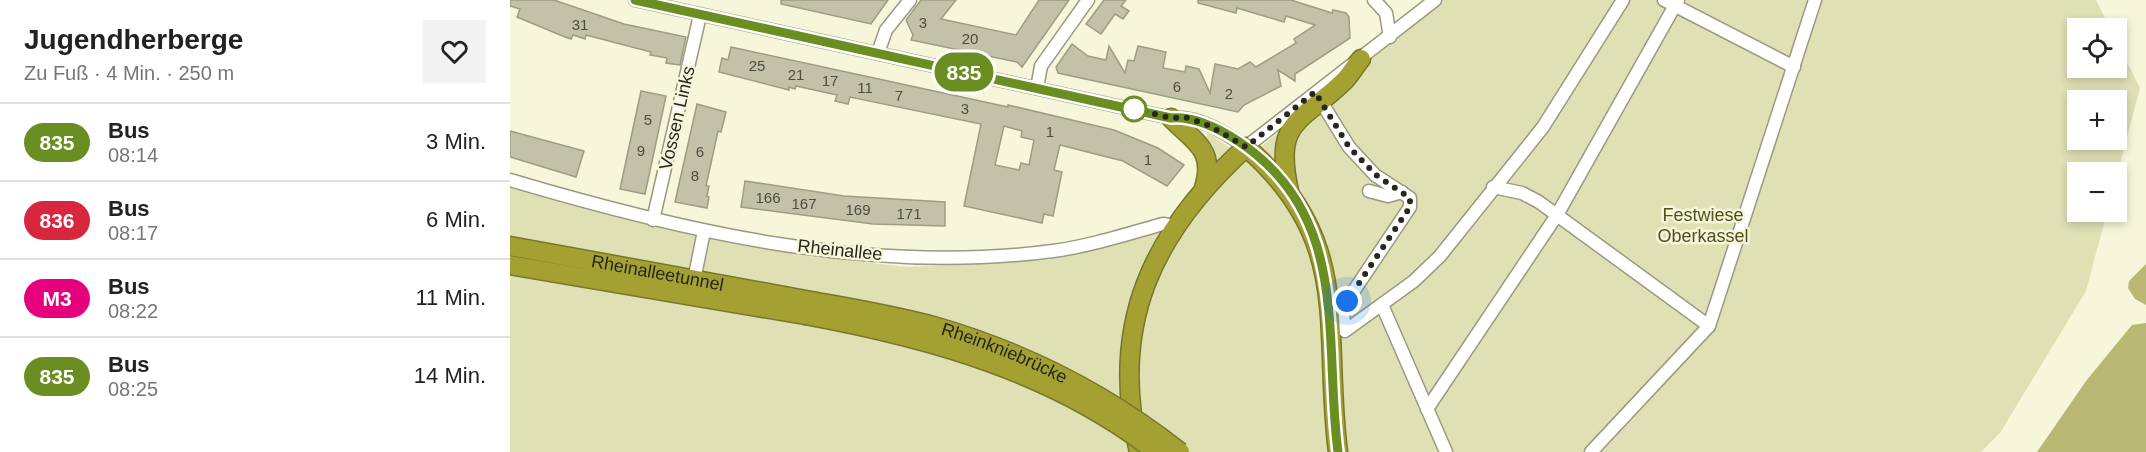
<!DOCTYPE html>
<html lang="de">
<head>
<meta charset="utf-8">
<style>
	:root { --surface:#fff; --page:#f2f2f2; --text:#222; --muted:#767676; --line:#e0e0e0 }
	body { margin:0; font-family:Helvetica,sans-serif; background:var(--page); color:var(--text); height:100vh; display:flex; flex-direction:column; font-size:22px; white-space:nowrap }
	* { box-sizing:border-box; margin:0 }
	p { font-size:20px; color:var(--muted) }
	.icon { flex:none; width:33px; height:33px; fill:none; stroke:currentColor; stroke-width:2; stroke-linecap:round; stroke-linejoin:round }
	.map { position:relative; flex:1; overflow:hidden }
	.side { display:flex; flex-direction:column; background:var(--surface); width:510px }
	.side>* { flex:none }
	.badge { padding:0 12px; border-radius:20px; font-size:21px; line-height:39px }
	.buttons { position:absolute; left:1557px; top:18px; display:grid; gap:12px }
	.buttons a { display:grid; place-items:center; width:60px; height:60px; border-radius:0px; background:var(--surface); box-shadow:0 3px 9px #0003; font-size:30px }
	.you { position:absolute; width:30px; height:30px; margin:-15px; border:4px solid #fff; border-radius:50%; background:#1a73e8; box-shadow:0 0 0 9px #1a73e833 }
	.map>.badge { position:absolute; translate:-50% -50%; box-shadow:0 0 0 3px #fff }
	.round { display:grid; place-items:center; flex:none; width:63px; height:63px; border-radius:0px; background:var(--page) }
	.headline { display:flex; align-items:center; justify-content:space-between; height:102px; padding:0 24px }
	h1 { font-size:28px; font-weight:800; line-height:45px }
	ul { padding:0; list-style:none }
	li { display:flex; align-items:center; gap:18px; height:78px; padding:0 24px; border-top:2px solid var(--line) }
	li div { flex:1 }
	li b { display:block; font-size:22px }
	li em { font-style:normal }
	li .badge { min-width:66px; font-weight:700; text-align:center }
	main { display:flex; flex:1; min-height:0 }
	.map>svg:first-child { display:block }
	.green { fill:#e0e0b5; fill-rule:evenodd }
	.water { fill:#b8b773 }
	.building { fill:#c2c2a9; stroke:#9d9d84; stroke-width:1.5; fill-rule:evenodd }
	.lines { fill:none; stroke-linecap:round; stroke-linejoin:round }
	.minor-casing { stroke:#9a9a81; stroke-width:15 }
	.highway-casing { stroke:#78762b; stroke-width:21 }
	.minor { stroke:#fff; stroke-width:12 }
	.highway { stroke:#a4a032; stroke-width:18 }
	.highway-bridge-casing { stroke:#78762b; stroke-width:21; stroke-linecap:butt }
	.highway-bridge { stroke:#a4a032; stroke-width:18 }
	.line-casing { stroke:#fff; stroke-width:14 }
	.line { stroke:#6b8e23; stroke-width:9 }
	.walk { stroke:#27271d; stroke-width:6; stroke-dasharray:0 10.8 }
	.stop-dot { fill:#fff; stroke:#6b8e23; stroke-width:3 }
	.labels { text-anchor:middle; stroke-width:5; stroke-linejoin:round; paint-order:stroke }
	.number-label { font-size:15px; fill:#4e4e40 }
	.street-label { font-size:18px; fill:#27271d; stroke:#f6f6db }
	.park-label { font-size:18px; fill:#52501c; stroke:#f6f6db }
</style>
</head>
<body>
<main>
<section class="side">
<div class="headline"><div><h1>Jugendherberge</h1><p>Zu Fuß · 4 Min. · 250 m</p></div><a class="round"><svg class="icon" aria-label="heart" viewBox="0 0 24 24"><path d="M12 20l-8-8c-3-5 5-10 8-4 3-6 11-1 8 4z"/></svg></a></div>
<ul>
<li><span class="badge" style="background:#6b8e23;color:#fff">835</span><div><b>Bus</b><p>08:14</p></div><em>3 Min.</em></li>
<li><span class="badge" style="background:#d7263d;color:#fff">836</span><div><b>Bus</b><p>08:17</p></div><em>6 Min.</em></li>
<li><span class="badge" style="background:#e6007e;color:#fff">M3</span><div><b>Bus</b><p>08:22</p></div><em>11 Min.</em></li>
<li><span class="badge" style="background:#6b8e23;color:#fff">835</span><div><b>Bus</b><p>08:25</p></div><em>14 Min.</em></li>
</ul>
</section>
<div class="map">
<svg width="1636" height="452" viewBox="0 0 1636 452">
	<rect width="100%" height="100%" fill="#f6f6db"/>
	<g class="green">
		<path d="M 932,0 L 1586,0 L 1600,28 L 1568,28 L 1568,68 L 1606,68 L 1607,42 L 1630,88 L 1607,175 L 1606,172 L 1568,172 L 1568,212 L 1597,212 L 1576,291 L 1490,433 L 1471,452 L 0,452 L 0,186 L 144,223 L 288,255 L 397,267 L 538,260 L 674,225 L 700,190 L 808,98 L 913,18 ZM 1568,100 L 1606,100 L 1606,140 L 1568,140 Z"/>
		<path d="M 699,133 L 723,150 L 705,167 L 693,140 Z"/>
	</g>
	<g class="water">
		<path d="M 1636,264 L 1636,305 L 1625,299 L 1618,288 L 1619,281 Z"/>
		<path d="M 1636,323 L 1636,452 L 1527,452 L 1576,381 L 1622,325 Z"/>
	</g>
	<g class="building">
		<path d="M 0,0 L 44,0 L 114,24 L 176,37 L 170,65 L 156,63 L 157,58 L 140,55 L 141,52 L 76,35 L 75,39 L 63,35 L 61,39 L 55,37 L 7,17 L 10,9 L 0,6 Z"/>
		<path d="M 271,0 L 378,0 L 361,24 L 271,4 Z"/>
		<path d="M 411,0 L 446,0 L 431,19 L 506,35 L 529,0 L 559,0 L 512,67 L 507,62 L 401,40 L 403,35 L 396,20 Z"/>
		<path d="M 594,0 L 616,0 L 611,6 L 619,11 L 613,19 L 605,14 L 591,34 L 576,24 Z"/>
		<path d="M 688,0 L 781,0 L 822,13 L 823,10 L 836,13 L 839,17 L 840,38 L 785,74 L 785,81 L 768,70 L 771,86 L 734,105 L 728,112 L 548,73 L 546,67 L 562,44 L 578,56 L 596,60 L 599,46 L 615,73 L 618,60 L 624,61 L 628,46 L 656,52 L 653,68 L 675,72 L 676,66 L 689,69 L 700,93 L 705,64 L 728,69 L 740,62 L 746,67 L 786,43 L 784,39 L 805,25 L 776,16 L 774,22 L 727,8 L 726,13 L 688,3 Z"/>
		<path d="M 221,47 L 498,107 L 498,105 L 604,130 L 648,148 L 674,165 L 657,186 L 613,161 L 550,145 L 544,170 L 552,172 L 543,216 L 534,214 L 532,223 L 454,206 L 471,124 L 340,97 L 338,104 L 325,101 L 327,95 L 286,86 L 285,89 L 279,87 L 279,90 L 209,72 L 212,58 L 218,60 ZM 494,126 L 512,131 L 511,137 L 524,140 L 519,165 L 511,163 L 509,170 L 485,165 Z"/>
		<path d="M 131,91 L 156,96 L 135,194 L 110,189 Z"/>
		<path d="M 187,104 L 216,112 L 211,132 L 208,131 L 196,186 L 199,186 L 197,196 L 199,197 L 197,208 L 165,202 Z"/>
		<path d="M 0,131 L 74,151 L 66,177 L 0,157 Z"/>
		<path d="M 235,181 L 334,196 L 435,202 L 435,226 L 363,224 L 231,207 Z"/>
	</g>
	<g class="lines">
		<defs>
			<g id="minor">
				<path d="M 125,0 L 661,118 C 688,115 714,132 736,147 L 925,0"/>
				<path d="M 864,0 L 876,13 L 880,37"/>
				<path d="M 1154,0 L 1284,67"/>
				<path d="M 368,53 L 376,30 L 400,0"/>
				<path d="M 527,88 L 531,66 L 578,0"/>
				<path d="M 807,95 L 839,147 L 865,175 L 900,198 L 900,207 L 837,301 L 833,314 L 835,331 L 904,281 L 930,256 L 1033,127 L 1113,0"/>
				<path d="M 0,180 C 175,232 359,275 543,251 C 580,246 617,234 653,224 L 664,226"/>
				<path d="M 983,187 L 1012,193 L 1029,202 L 1199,326"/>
				<path d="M 859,191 L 878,196 L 892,192"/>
				<path d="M 143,220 L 190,15"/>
				<path d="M 184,280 L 194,231"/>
				<path d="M 872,305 L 936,452"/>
				<path d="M 917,409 L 1047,215 L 1168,0"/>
				<path d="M 1081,452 L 1199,326 L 1305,0"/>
			</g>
			<g id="highway">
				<path d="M 661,118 C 684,142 706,149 694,188"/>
				<path d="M 779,191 C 763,119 791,123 834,81 C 840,75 845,66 851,59"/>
				<path id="s1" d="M 0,246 L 296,300"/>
				<path d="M 0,265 L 295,315"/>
				<path d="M 629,452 C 598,324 643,232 736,147 C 845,242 812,327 828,452"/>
			</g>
		</defs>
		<use href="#minor" class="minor-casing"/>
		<use href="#highway" class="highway-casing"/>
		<use href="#minor" class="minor"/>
		<use href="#highway" class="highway"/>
		<defs>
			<g id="highway-bridge">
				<path id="s2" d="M 296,300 C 340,308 384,315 427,327 C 516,353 598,395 670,452"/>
				<path d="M 295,315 C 420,338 544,372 646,452"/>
			</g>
		</defs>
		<use href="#highway-bridge" class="highway-bridge-casing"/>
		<use href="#highway-bridge" class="highway-bridge"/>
	</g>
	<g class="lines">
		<defs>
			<path id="line" d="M 125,0 L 661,118 C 684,116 708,128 728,141 C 842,217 813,338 828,452"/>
		</defs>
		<use href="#line" class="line-casing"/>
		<use href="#line" class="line"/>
		<path class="walk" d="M 624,109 L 661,118 L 675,117 L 700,126 L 736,147 L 805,92 L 839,147 L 866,175 L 900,198 L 900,207 L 837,301"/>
	</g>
	<circle class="stop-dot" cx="624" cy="109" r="12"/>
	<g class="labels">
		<g class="number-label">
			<text x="413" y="28">3</text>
			<text x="70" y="30">31</text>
			<text x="460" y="44">20</text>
			<text x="247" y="71">25</text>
			<text x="286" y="80">21</text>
			<text x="320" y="86">17</text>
			<text x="667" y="92">6</text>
			<text x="355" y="93">11</text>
			<text x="719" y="99">2</text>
			<text x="389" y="101">7</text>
			<text x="455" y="114">3</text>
			<text x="138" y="125">5</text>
			<text x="540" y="137">1</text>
			<text x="131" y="156">9</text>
			<text x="190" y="157">6</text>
			<text x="638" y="165">1</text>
			<text x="185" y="181">8</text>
			<text x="258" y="203">166</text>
			<text x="294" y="209">167</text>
			<text x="348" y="215">169</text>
			<text x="399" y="219">171</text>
		</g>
		<g class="street-label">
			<text transform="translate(167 118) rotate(-77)" y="6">Vossen Links</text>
			<text transform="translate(330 250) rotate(6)" y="6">Rheinallee</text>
			<text dy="6" stroke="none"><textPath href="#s1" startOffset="150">Rheinalleetunnel</textPath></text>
			<text dy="6" stroke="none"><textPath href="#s2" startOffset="206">Rheinkniebrücke</textPath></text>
		</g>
		<g class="park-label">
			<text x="1193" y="221">Festwiese<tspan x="1193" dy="21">Oberkassel</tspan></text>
		</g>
	</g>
</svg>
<div class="buttons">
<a><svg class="icon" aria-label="locate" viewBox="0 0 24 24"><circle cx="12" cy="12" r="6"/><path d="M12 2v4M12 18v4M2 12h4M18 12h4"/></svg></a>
<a>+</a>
<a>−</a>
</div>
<div class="you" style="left:837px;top:301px"></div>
<b class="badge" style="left:454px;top:72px;background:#6b8e23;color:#fff">835</b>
</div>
</main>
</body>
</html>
